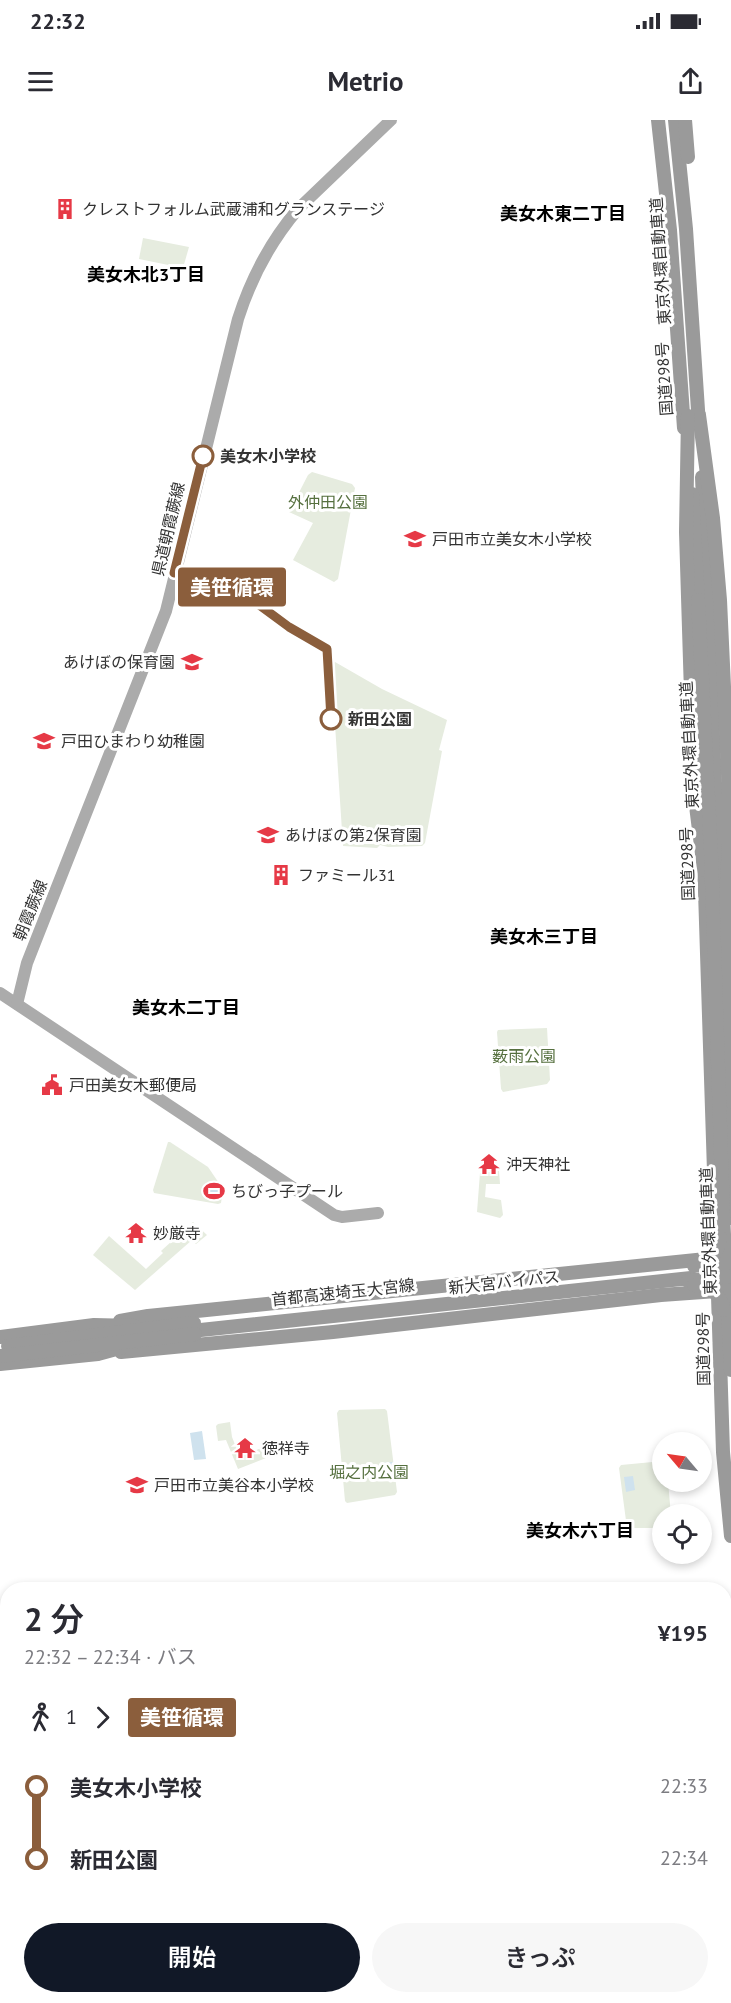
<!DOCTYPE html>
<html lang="ja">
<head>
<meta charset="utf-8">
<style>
	:root { --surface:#fff; --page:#f7f7f7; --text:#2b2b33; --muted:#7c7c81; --accent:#111827 }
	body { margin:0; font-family:"PT Sans","Noto Sans JP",sans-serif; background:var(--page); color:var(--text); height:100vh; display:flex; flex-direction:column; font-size:22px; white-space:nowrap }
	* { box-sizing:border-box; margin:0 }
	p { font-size:20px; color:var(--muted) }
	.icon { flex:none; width:33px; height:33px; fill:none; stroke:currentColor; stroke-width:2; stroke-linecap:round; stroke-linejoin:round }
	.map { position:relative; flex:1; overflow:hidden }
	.sheet { position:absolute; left:0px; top:1462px; width:732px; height:422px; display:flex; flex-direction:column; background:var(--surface); border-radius:24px 24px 0 0; box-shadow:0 3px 9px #0003 }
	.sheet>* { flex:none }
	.badge { padding:0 12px; border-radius:4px; font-size:21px; line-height:39px }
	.needle { width:39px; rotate:299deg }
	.fabs { position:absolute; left:652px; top:1312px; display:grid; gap:12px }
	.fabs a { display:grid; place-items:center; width:60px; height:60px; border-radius:50%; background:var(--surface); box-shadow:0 3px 9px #0003; font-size:30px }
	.map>.badge { position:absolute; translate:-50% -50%; box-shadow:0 0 0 3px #fff }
	.legs { display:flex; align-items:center; gap:9px; height:66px; padding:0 24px; font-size:20px }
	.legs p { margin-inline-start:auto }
	.overview { display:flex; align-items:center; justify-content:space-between; height:102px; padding:0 24px }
	h1 { font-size:33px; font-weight:600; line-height:45px }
	.cta { display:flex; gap:12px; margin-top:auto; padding:12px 24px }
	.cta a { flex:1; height:69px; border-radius:36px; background:var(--accent); color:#fff; font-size:24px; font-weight:600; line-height:69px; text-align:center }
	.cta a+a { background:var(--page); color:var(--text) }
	ul { padding:0 24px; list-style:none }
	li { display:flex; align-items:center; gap:21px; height:72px; font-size:22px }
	li i { display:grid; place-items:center; width:9px; height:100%; margin:0 8px; background:currentColor }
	li i::after { content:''; width:15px; height:15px; margin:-8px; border:4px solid; border-radius:50%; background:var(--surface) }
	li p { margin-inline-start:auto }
	li:first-child i { background:linear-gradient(#0000 50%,currentColor 0) }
	li:last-child i { background:linear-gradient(currentColor 50%,#0000 0) }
	.status { display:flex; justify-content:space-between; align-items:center; height:42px; padding:0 30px; background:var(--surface); direction:ltr }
	.status svg { height:16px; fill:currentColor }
	header { display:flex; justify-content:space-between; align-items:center; height:78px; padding:0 24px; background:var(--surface); font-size:27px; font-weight:600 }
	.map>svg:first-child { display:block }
	.green { fill:#e6ecdf }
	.water { fill:#cfe2ee }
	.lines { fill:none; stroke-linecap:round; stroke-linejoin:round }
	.stream { stroke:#cfe2ee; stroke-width:2 }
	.highway-tunnel { stroke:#d6d6d6; stroke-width:14; stroke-dasharray:14 7; stroke-linecap:butt }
	.major { stroke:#ababab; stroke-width:12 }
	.highway { stroke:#9a9a9a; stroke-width:14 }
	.highway-bridge { stroke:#9a9a9a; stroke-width:14 }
	.line-1-casing { stroke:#fff; stroke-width:14 }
	.line-1 { stroke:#8b5e3c; stroke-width:9 }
	.stop-1-dot { fill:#fff; stroke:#8b5e3c; stroke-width:3 }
	.labels { text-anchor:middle; stroke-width:6; stroke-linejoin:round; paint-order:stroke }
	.poi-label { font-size:16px; fill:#333; stroke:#fff; text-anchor:start }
	.street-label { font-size:16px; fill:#333; stroke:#fff }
	.stop-label { font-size:16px; font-weight:bold; fill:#333; stroke:#fff; text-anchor:start }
	.park-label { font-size:16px; fill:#56703f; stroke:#fff }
	.neighbourhood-label { font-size:18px; font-weight:bold; fill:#000; stroke:#fff }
</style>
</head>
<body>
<div class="status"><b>22:32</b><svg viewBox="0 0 49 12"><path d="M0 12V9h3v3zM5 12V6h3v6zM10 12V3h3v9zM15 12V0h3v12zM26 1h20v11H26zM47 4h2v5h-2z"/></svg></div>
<header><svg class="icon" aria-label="menu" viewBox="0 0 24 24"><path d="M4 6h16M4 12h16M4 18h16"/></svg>Metrio<svg class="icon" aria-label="share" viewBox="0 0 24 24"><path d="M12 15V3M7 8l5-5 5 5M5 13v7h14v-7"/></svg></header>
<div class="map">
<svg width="731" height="1883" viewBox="0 0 731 1883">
	<rect width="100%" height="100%" fill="#fff"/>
	<g class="green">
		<path d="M 143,118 L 189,127 L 183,148 L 139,139 Z"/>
		<path d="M 312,352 L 352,364 L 355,368 L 338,459 L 334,462 L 293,440 L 313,403 L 289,392 L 308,355 Z"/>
		<path d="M 335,542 L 382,569 L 447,600 L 439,630 L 442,631 L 425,723 L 422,726 L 388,727 L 380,725 L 377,728 L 343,726 L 331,544 Z"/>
		<path d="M 547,908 L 550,960 L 547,964 L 503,972 L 501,969 L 497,912 L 498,910 Z"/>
		<path d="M 168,1022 L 170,1022 L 208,1047 L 223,1069 L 221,1083 L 218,1084 L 154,1073 L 153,1070 Z"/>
		<path d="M 499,1051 L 500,1064 L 486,1064 L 485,1077 L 501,1080 L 503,1095 L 500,1098 L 477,1092 L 480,1053 Z"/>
		<path d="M 193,1102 L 207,1115 L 196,1124 L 192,1120 L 135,1170 L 93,1135 L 109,1116 L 146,1149 L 163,1133 L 161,1131 Z"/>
		<path d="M 385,1289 L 387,1291 L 397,1372 L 395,1375 L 347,1383 L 345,1381 L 337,1293 L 339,1290 Z"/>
		<path d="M 230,1302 L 232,1317 L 240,1337 L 266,1326 L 271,1336 L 238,1349 L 226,1320 L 218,1321 L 216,1306 L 218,1304 Z"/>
		<path d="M 663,1341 L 663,1362 L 668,1362 L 671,1395 L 663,1395 L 663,1408 L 627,1408 L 619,1348 L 621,1345 Z"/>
		<path d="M 7,1763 L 8,1876 L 724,1876 L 725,1795 L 731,1795 L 731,1883 L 0,1883 L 0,1764 Z"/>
	</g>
	<g class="water">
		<path d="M 508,927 L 518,927 L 518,941 L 509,942 Z"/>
		<path d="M 207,1065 L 222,1068 L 220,1078 L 205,1075 Z"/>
		<path d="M 202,1311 L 206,1339 L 194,1340 L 190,1313 Z"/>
		<path d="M 393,1342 L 394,1356 L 384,1357 L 382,1343 Z"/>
		<path d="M 633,1356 L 635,1370 L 626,1372 L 624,1357 Z"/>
	</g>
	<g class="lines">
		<g class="stream">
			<path d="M 0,1589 L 8,1592"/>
			<path d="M 724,1733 L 731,1733"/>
		</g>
		<path class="highway-tunnel" d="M 691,1153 L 728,1149"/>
		<g class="major">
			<path d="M 0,873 L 334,1095 L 342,1097 L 378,1093"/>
			<path d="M 17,884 L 27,843 L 38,815 L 166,491 L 238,199 C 251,158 270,122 298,89 L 391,0"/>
		</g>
		<g class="highway">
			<path d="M 658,0 L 670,110 L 684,308"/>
			<path d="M 675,0 L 686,109 L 699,305"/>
			<path d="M 685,0 L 688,37"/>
			<path d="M 702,357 L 720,781"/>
			<path d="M 692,374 L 698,480"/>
			<path d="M 704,740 L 723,1332 L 731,1416"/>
			<path d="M 726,969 L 731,1098"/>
			<path d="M 120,1201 L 148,1196 L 706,1139"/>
			<path d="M 182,1212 L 691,1158"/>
			<path d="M 0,1217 L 94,1205 L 135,1206"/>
			<path d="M 121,1232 L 333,1212 L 661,1175 L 717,1171"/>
			<path d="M 0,1244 L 98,1234 L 131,1225"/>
		</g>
		<g class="highway-bridge">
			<path d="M 699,295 L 713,398 L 720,480 L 729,675 L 729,722 L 725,797 L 731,982"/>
			<path d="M 688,296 L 686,412 L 694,670 L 704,750"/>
			<path d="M 698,480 L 711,734 L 723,1095 L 731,1250"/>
			<path d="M 694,1146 C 711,1142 718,1134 720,1117"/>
			<path d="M 688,1161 L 731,1156"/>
			<path d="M 694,1165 C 711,1166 720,1174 724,1190"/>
			<path d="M 8,1226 L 194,1203"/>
			<path d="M 0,1236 L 195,1214"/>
		</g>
	</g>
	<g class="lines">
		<defs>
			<path id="line-1" d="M 203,336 L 174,453 L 208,453 L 243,473 L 289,507 L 327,529 L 331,599"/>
		</defs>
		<use href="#line-1" class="line-1-casing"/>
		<use href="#line-1" class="line-1"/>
	</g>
	<defs>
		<symbol id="building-bare" viewBox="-9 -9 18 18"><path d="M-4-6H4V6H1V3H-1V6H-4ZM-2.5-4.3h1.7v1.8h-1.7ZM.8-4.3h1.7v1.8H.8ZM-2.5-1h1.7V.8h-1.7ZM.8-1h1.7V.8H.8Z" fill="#e63946" stroke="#fff" stroke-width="2.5" paint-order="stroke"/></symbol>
		<symbol id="school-bare" viewBox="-9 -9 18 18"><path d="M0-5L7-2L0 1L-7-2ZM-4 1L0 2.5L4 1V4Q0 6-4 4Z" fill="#e63946" stroke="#fff" stroke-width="2.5" paint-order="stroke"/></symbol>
		<symbol id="civic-bare" viewBox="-9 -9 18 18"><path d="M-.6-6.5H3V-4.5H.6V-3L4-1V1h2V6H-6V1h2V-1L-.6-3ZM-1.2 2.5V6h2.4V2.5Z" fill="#e63946" stroke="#fff" stroke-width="2.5" paint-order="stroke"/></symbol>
		<symbol id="temple-bare" viewBox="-9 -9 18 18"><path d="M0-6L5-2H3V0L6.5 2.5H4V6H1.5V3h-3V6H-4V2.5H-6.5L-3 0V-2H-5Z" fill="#e63946" stroke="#fff" stroke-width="2.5" paint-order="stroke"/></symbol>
		<symbol id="stadium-bare" viewBox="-9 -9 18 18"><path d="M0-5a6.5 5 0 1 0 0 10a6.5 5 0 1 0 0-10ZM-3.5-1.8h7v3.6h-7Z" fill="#e63946" stroke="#fff" stroke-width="2.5" paint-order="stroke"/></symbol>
	</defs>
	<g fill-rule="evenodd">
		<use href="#building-bare" x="50" y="74" width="30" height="30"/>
		<use href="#school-bare" x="400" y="404" width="30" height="30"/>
		<use href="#school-bare" x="177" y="527" width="30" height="30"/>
		<use href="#school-bare" x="29" y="606" width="30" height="30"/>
		<use href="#school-bare" x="253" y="700" width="30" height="30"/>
		<use href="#building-bare" x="266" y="740" width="30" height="30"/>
		<use href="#civic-bare" x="37" y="950" width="30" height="30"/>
		<use href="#temple-bare" x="474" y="1029" width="30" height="30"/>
		<use href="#stadium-bare" x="199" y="1056" width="30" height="30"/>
		<use href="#temple-bare" x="121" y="1098" width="30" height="30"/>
		<use href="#temple-bare" x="230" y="1313" width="30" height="30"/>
		<use href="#school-bare" x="122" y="1350" width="30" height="30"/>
	</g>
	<g class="stop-1-dot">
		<circle cx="203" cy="336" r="10"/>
		<circle cx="331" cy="599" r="10"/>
	</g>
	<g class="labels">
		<g class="poi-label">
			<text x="82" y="95">クレストフォルム武蔵浦和グランステージ</text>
			<text x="432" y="425">戸田市立美女木小学校</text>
			<text x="175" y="548" text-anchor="end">あけぼの保育園</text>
			<text x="61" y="627">戸田ひまわり幼稚園</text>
			<text x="285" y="721">あけぼの第2保育園</text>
			<text x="298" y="761">ファミール31</text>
			<text x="69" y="971">戸田美女木郵便局</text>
			<text x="506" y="1050">沖天神社</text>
			<text x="231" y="1077">ちびっ子プール</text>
			<text x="153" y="1119">妙厳寺</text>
			<text x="262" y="1334">徳祥寺</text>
			<text x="154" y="1371">戸田市立美谷本小学校</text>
		</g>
		<g class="street-label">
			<text transform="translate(660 141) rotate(-94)" y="6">東京外環自動車道</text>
			<text transform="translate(664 259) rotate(-94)" y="6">国道298号</text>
			<text transform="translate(168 409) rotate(-77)" y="6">県道朝霞蕨線</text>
			<text transform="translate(689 625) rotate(-93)" y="6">東京外環自動車道</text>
			<text transform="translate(687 744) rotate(-92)" y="6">国道298号</text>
			<text transform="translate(30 790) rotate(-68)" y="6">朝霞蕨線</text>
			<text transform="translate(708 1111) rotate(-92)" y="6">東京外環自動車道</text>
			<text transform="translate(504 1162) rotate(-6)" y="6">新大宮バイパス</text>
			<text transform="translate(343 1172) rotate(-6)" y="6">首都高速埼玉大宮線</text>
			<text transform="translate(703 1229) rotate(-91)" y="6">国道298号</text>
		</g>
		<g class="stop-label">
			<text x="220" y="342">美女木小学校</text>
			<text x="348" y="605">新田公園</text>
		</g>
		<g class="park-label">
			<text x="328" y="388">外仲田公園</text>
			<text x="524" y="942">薮雨公園</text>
			<text x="369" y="1358">堀之内公園</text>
		</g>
		<g class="neighbourhood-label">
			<text x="563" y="100">美女木東二丁目</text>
			<text x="146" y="161">美女木北3丁目</text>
			<text x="544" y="823">美女木三丁目</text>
			<text x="186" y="894">美女木二丁目</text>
			<text x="580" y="1417">美女木六丁目</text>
		</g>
	</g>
</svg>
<div class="fabs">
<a><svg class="needle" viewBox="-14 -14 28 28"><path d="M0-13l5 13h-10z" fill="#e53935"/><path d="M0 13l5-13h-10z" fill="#7c7c81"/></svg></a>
<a><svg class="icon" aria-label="locate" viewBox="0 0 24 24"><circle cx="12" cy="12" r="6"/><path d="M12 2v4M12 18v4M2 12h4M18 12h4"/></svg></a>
</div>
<b class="badge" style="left:232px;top:467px;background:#8b5e3c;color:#fff">美笹循環</b>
<section class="sheet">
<div class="overview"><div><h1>2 分</h1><p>22:32 – 22:34 · バス</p></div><b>¥195</b></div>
<div class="legs"><svg class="icon" aria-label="walk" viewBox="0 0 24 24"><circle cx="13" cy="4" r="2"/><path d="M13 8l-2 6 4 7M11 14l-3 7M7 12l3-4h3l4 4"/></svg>1<svg class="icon" aria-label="forward" viewBox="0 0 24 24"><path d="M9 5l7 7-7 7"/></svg><b class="badge" style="background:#8b5e3c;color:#fff">美笹循環</b></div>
<ul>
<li><i style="color:#8b5e3c"></i><b>美女木小学校</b><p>22:33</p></li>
<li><i style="color:#8b5e3c"></i><b>新田公園</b><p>22:34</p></li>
</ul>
<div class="cta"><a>開始</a><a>きっぷ</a></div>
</section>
</div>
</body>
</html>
